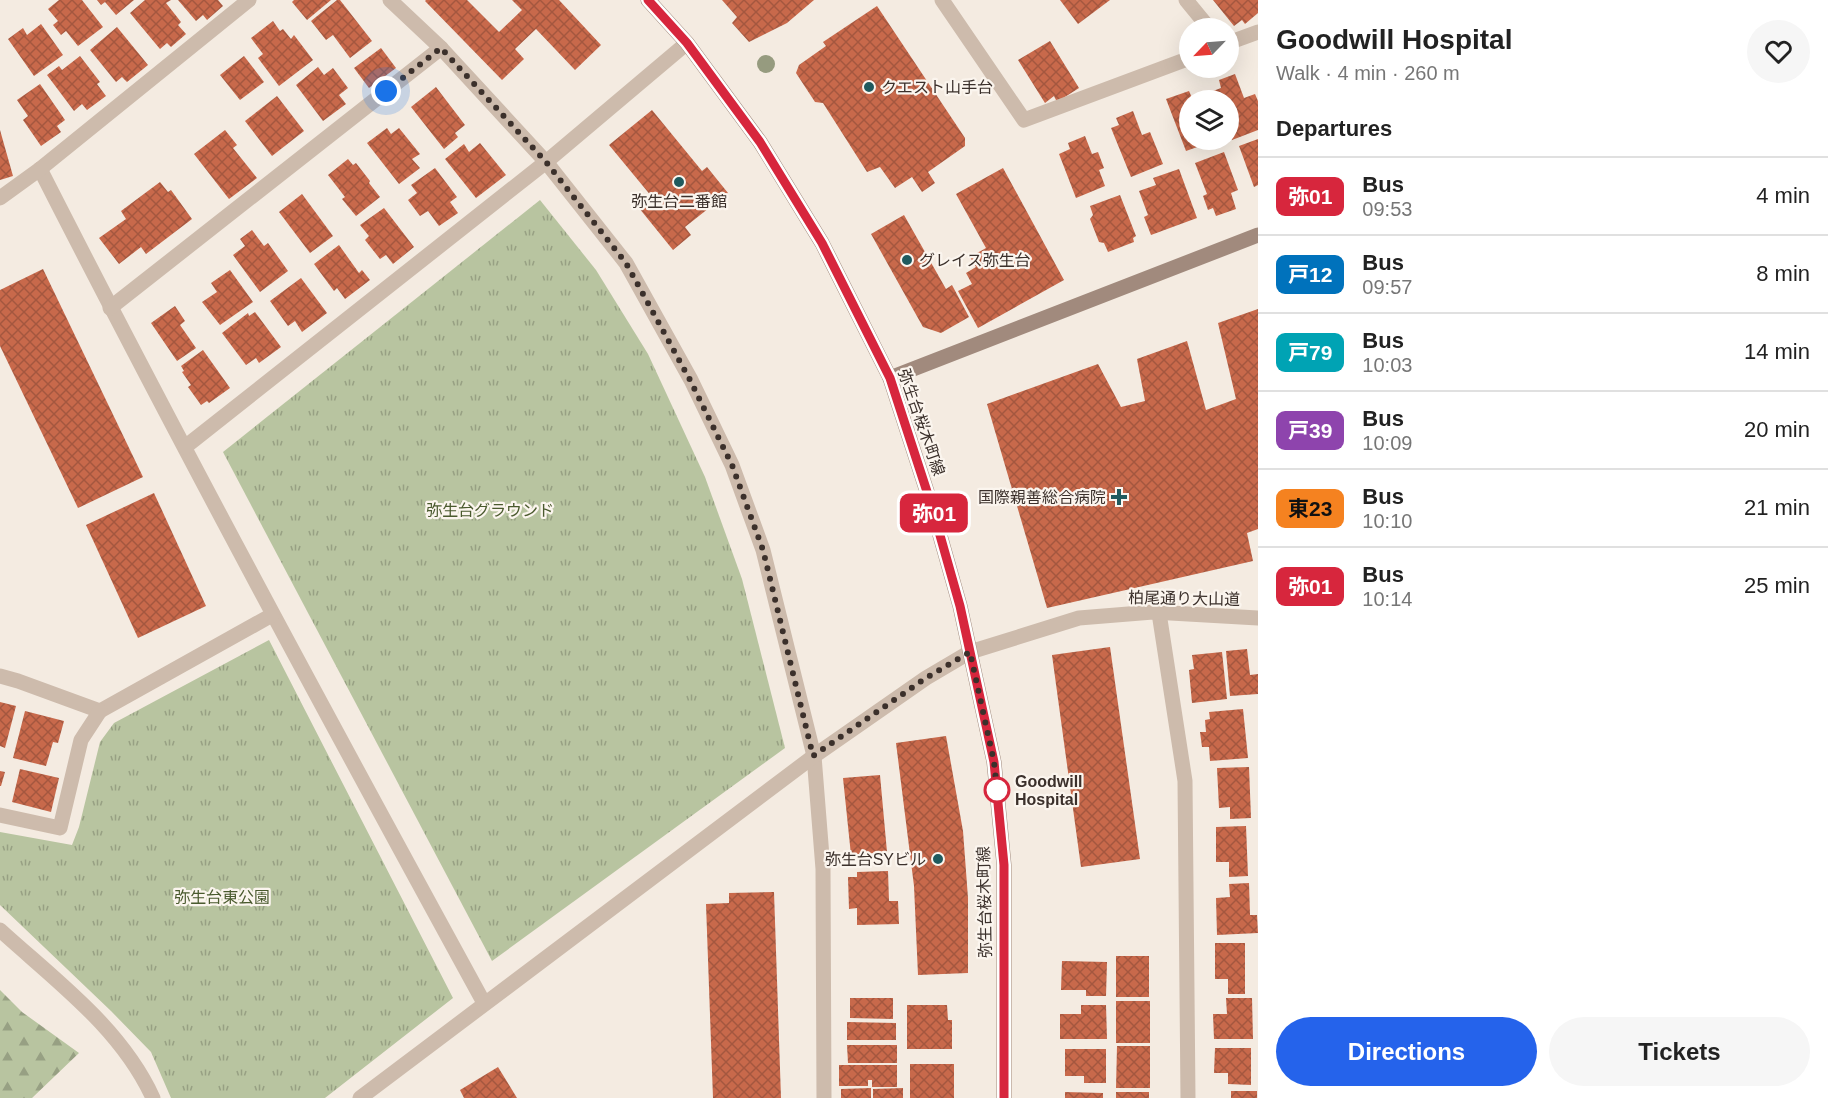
<!DOCTYPE html>
<html lang="en">
<head>
<meta charset="utf-8">
<style>
	:root { --surface:#fff; --page:#f6f6f6; --text:#222; --muted:#767676; --line:#e0e0e0; --accent:#2563eb }
	body { margin:0; font-family:Helvetica,"Noto Sans JP",sans-serif; background:var(--page); color:var(--text); height:100vh; display:flex; flex-direction:column; font-size:22px; white-space:nowrap }
	* { box-sizing:border-box; margin:0 }
	p { font-size:20px; color:var(--muted) }
	.icon { flex:none; width:33px; height:33px; fill:none; stroke:currentColor; stroke-width:2; stroke-linecap:round; stroke-linejoin:round }
	.map { position:relative; flex:1; overflow:hidden }
	.drawer { display:flex; flex-direction:column; background:var(--surface); width:570px }
	.drawer>* { flex:none }
	.badge { padding:0 12px; border-radius:9px; font-size:21px; line-height:39px }
	.needle { width:39px; rotate:245deg }
	.buttons { position:absolute; left:1179px; top:18px; display:grid; gap:12px }
	.buttons a { display:grid; place-items:center; width:60px; height:60px; border-radius:50%; background:var(--surface); box-shadow:0 6px 24px #0002; font-size:30px }
	.you { position:absolute; width:30px; height:30px; margin:-15px; border:4px solid #fff; border-radius:50%; background:#1a73e8; box-shadow:0 0 0 9px #1a73e833 }
	.map>.badge { position:absolute; translate:-50% -50%; box-shadow:0 0 0 3px #fff }
	h2 { padding:0 18px; font-size:22px; line-height:54px }
	.round { display:grid; place-items:center; flex:none; width:63px; height:63px; border-radius:32px; background:var(--page) }
	.summary { display:flex; align-items:center; justify-content:space-between; height:102px; padding:0 18px }
	h1 { font-size:28px; font-weight:600; line-height:45px }
	.button { display:flex; gap:12px; margin-top:auto; padding:12px 18px }
	.button a { flex:1; height:69px; border-radius:36px; background:var(--accent); color:#fff; font-size:24px; font-weight:600; line-height:69px; text-align:center }
	.button a+a { background:var(--page); color:var(--text) }
	ul { padding:0; list-style:none }
	li { display:flex; align-items:center; gap:18px; height:78px; padding:0 18px; border-top:2px solid var(--line) }
	li div { flex:1 }
	li b { display:block; font-size:22px }
	li em { font-style:normal }
	li .badge { min-width:66px; font-weight:700; text-align:center }
	main { display:flex; flex:1; min-height:0 }
	.map>svg:first-child { display:block }
	.grass { fill:url(#grass-tufts) }
	.forest { fill:url(#forest-firs) }
	.building { fill:url(#building-cross-hatch) }
	.lines { fill:none; stroke-linecap:round; stroke-linejoin:round }
	.street { stroke:#cdbbac; stroke-width:15 }
	.secondary { stroke:#a18a7d; stroke-width:15 }
	.tree { fill:#969b7f }
	.line-casing { stroke:#fff; stroke-width:14 }
	.line { stroke:#d7263d; stroke-width:9 }
	.walk { stroke:#3b302b; stroke-width:6; stroke-dasharray:0 10.8 }
	.poi-dot { fill:#1f5a5e; stroke:#fbf5ee; stroke-width:2 }
	.stop-dot { fill:#fff; stroke:#d7263d; stroke-width:3 }
	.labels { text-anchor:middle; stroke-width:4.5; stroke-linejoin:round; paint-order:stroke }
	.poi-label { font-size:16px; fill:#3b302b; stroke:#fbf5ee; text-anchor:start }
	.street-label { font-size:16px; fill:#3b302b; stroke:#fbf5ee }
	.park-label { font-size:16px; fill:#4a5a2e; stroke:#fbf5ee }
	.stop-label { font-size:16px; font-weight:bold; fill:#3b302b; stroke:#fbf5ee; text-anchor:start }
</style>
</head>
<body>
<main>
<div class="map">
<svg width="1258" height="1098" viewBox="0 0 1258 1098">
	<defs>
		<pattern id="grass-tufts" width="24" height="20" patternUnits="userSpaceOnUse" patternTransform="scale(1.5)"><rect width="24" height="20" fill="#b8c4a0"/><path d="M3 7l-1-3M5 7V3M7 7l1-3M15 17l-1-3M17 17v-4M19 17l1-3" fill="none" stroke="#97a083"/></pattern>
		<pattern id="forest-firs" width="22" height="20" patternUnits="userSpaceOnUse" patternTransform="scale(1.5)"><rect width="22" height="20" fill="#b8c4a0"/><path d="M5 1l3.5 6h-7zM16 11l3.5 6h-7z" fill="#97a083"/></pattern>
		<pattern id="building-cross-hatch" width="8" height="8" patternUnits="userSpaceOnUse" patternTransform="scale(1.5)"><rect width="8" height="8" fill="#c8694b"/><path d="M0 0l8 8M0 8l8-8" fill="none" stroke="#a4573f"/></pattern>
	</defs>
	<rect width="100%" height="100%" fill="#f4ebe1"/>
	<g class="grass">
		<path d="M 540,200 L 596,270 L 648,354 L 705,477 L 742,579 L 785,748 L 492,961 L 223,452 Z"/>
		<path d="M 269,640 L 453,998 L 325,1098 L 171,1098 L 151,1052 L 111,1011 L 0,905 L 0,832 L 72,845 L 79,827 L 100,742 L 114,723 Z"/>
	</g>
	<path class="forest" d="M 0,990 L 22,1012 L 79,1053 L 32,1098 L 0,1098 Z"/>
	<g class="building">
		<path d="M 59,0 L 82,0 L 103,27 L 78,46 L 66,31 L 61,35 L 53,25 L 58,21 L 48,9 Z"/>
		<path d="M 97,0 L 134,0 L 116,15 L 105,2 L 101,5 Z"/>
		<path d="M 145,0 L 171,0 L 166,3 L 181,22 L 178,25 L 186,34 L 171,47 L 167,43 L 160,49 L 130,13 Z"/>
		<path d="M 178,0 L 218,0 L 223,6 L 207,20 L 203,15 L 196,21 Z"/>
		<path d="M 294,0 L 331,0 L 307,20 L 292,2 Z"/>
		<path d="M 337,0 L 340,0 L 372,41 L 350,58 L 333,35 L 326,40 L 311,21 Z"/>
		<path d="M 426,0 L 467,0 L 499,32 L 522,10 L 512,0 L 559,0 L 601,45 L 575,70 L 536,29 L 515,49 L 524,59 L 502,80 L 425,1 Z"/>
		<path d="M 722,0 L 814,0 L 787,23 L 749,42 L 732,23 L 737,17 Z"/>
		<path d="M 1060,0 L 1110,0 L 1078,24 Z"/>
		<path d="M 1213,0 L 1258,0 L 1258,13 L 1245,24 L 1242,20 L 1234,26 Z"/>
		<path d="M 877,6 L 965,138 L 965,146 L 928,172 L 935,183 L 922,192 L 912,177 L 895,188 L 880,167 L 867,172 L 823,103 L 815,102 L 796,73 L 799,65 L 826,46 L 823,42 Z"/>
		<path d="M 273,21 L 280,31 L 283,29 L 291,39 L 294,35 L 313,60 L 279,86 L 258,58 L 263,54 L 251,38 Z"/>
		<path d="M 41,24 L 63,55 L 34,76 L 8,39 L 23,28 L 27,35 Z"/>
		<path d="M 117,27 L 148,65 L 127,82 L 122,77 L 116,82 L 90,50 Z"/>
		<path d="M 1050,41 L 1079,88 L 1057,102 L 1054,96 L 1045,103 L 1018,60 Z"/>
		<path d="M 381,48 L 396,68 L 369,88 L 354,68 Z"/>
		<path d="M 80,56 L 100,82 L 97,84 L 106,96 L 87,110 L 82,104 L 74,111 L 47,75 L 59,66 L 62,70 Z"/>
		<path d="M 244,56 L 264,82 L 240,100 L 220,75 Z"/>
		<path d="M 318,67 L 324,75 L 333,68 L 348,88 L 339,95 L 346,104 L 323,121 L 296,85 Z"/>
		<path d="M 1235,74 L 1244,98 L 1255,94 L 1258,101 L 1258,130 L 1232,140 L 1228,130 L 1228,100 L 1217,100 L 1213,91 L 1221,88 L 1219,80 Z"/>
		<path d="M 40,84 L 65,120 L 57,126 L 61,132 L 41,146 L 23,120 L 28,116 L 17,100 Z"/>
		<path d="M 436,87 L 465,125 L 455,133 L 458,137 L 444,149 L 411,107 Z"/>
		<path d="M 1189,91 L 1193,100 L 1190,100 L 1190,140 L 1217,140 L 1186,151 L 1166,99 Z"/>
		<path d="M 277,96 L 304,131 L 272,156 L 245,121 Z"/>
		<path d="M 652,110 L 702,171 L 707,167 L 728,193 L 685,227 L 691,235 L 673,250 L 639,208 L 652,197 L 609,145 Z"/>
		<path d="M 1133,111 L 1142,135 L 1150,132 L 1163,164 L 1131,177 L 1111,128 L 1119,125 L 1116,118 Z"/>
		<path d="M 387,128 L 391,134 L 399,128 L 420,154 L 412,159 L 420,168 L 399,184 L 367,143 Z"/>
		<path d="M 0,130 L 13,176 L 0,180 Z"/>
		<path d="M 225,130 L 237,145 L 233,148 L 257,178 L 229,199 L 194,154 Z"/>
		<path d="M 1085,136 L 1092,154 L 1098,152 L 1104,168 L 1099,170 L 1105,186 L 1076,198 L 1059,154 L 1070,149 L 1068,143 Z"/>
		<path d="M 1258,139 L 1258,185 L 1254,187 L 1239,146 Z"/>
		<path d="M 480,143 L 506,175 L 476,198 L 445,159 L 464,144 L 469,152 Z"/>
		<path d="M 1224,152 L 1238,190 L 1231,193 L 1236,209 L 1216,216 L 1213,208 L 1208,210 L 1203,196 L 1207,194 L 1195,163 Z"/>
		<path d="M 348,159 L 353,165 L 356,163 L 370,181 L 369,183 L 380,197 L 356,216 L 342,199 L 345,197 L 328,175 Z"/>
		<path d="M 435,168 L 457,197 L 450,202 L 458,213 L 439,226 L 428,211 L 420,216 L 408,200 L 417,193 L 411,185 Z"/>
		<path d="M 1003,168 L 1064,280 L 978,328 L 958,291 L 972,284 L 966,273 L 976,267 L 970,257 L 986,248 L 956,194 Z"/>
		<path d="M 1179,169 L 1197,218 L 1151,235 L 1144,217 L 1148,215 L 1139,191 L 1156,185 L 1153,178 Z"/>
		<path d="M 160,182 L 168,192 L 171,190 L 192,219 L 146,254 L 141,247 L 119,264 L 99,238 L 126,219 L 121,211 Z"/>
		<path d="M 302,194 L 333,236 L 310,253 L 279,212 Z"/>
		<path d="M 1120,195 L 1136,236 L 1133,238 L 1134,242 L 1108,252 L 1104,243 L 1099,242 L 1090,219 L 1093,215 L 1090,206 Z"/>
		<path d="M 384,208 L 414,247 L 393,264 L 386,255 L 380,259 L 365,240 L 369,236 L 360,225 Z"/>
		<path d="M 904,215 L 946,289 L 952,285 L 969,317 L 941,333 L 923,327 L 871,234 Z"/>
		<path d="M 252,230 L 264,246 L 268,243 L 288,271 L 260,292 L 233,255 L 245,246 L 240,239 Z"/>
		<path d="M 339,245 L 359,273 L 362,270 L 370,280 L 345,299 L 337,288 L 334,291 L 314,264 Z"/>
		<path d="M 43,269 L 143,477 L 78,508 L 0,346 L 0,290 Z"/>
		<path d="M 230,270 L 253,302 L 220,325 L 202,302 L 217,292 L 211,283 Z"/>
		<path d="M 301,278 L 327,313 L 302,332 L 295,321 L 288,326 L 270,301 Z"/>
		<path d="M 175,306 L 185,321 L 180,325 L 196,348 L 177,361 L 151,323 Z"/>
		<path d="M 1258,309 L 1258,529 L 1247,533 L 1253,561 L 1047,608 L 987,404 L 1098,364 L 1121,407 L 1145,401 L 1137,359 L 1187,341 L 1206,410 L 1236,399 L 1218,323 Z"/>
		<path d="M 255,312 L 281,347 L 259,363 L 256,358 L 246,365 L 222,333 L 248,313 L 249,316 Z"/>
		<path d="M 203,350 L 230,388 L 209,403 L 207,401 L 201,405 L 188,387 L 191,385 L 182,372 L 184,371 L 181,366 Z"/>
		<path d="M 154,493 L 206,606 L 138,638 L 86,525 Z"/>
		<path d="M 1110,647 L 1140,859 L 1081,867 L 1052,655 Z"/>
		<path d="M 1247,649 L 1250,675 L 1258,674 L 1258,694 L 1230,696 L 1226,651 Z"/>
		<path d="M 1222,652 L 1227,699 L 1192,703 L 1189,670 L 1194,669 L 1192,655 Z"/>
		<path d="M 0,702 L 16,706 L 5,748 L 0,746 Z"/>
		<path d="M 1243,709 L 1248,758 L 1210,761 L 1209,747 L 1202,747 L 1200,732 L 1206,732 L 1205,720 L 1210,719 L 1209,712 Z"/>
		<path d="M 25,711 L 64,721 L 58,743 L 53,742 L 46,766 L 13,758 Z"/>
		<path d="M 946,736 L 963,831 L 968,898 L 968,973 L 918,975 L 914,886 L 896,743 Z"/>
		<path d="M 1249,767 L 1251,818 L 1230,819 L 1230,807 L 1219,808 L 1217,768 Z"/>
		<path d="M 20,769 L 59,778 L 51,812 L 12,802 Z"/>
		<path d="M 0,771 L 5,772 L 1,786 L 0,786 Z"/>
		<path d="M 880,775 L 887,852 L 851,855 L 843,778 Z"/>
		<path d="M 1246,826 L 1248,876 L 1229,877 L 1229,862 L 1216,862 L 1216,827 Z"/>
		<path d="M 888,871 L 889,901 L 898,901 L 899,924 L 857,925 L 857,908 L 849,909 L 848,877 L 857,877 L 857,872 Z"/>
		<path d="M 1249,883 L 1250,915 L 1257,915 L 1258,933 L 1217,935 L 1216,898 L 1230,897 L 1229,884 Z"/>
		<path d="M 774,892 L 781,1098 L 713,1098 L 706,904 L 729,903 L 729,893 Z"/>
		<path d="M 1215,943 L 1245,943 L 1245,994 L 1228,994 L 1228,979 L 1215,979 Z"/>
		<rect x="1116" y="956" width="33" height="41"/>
		<path d="M 1062,961 L 1107,962 L 1106,996 L 1086,996 L 1086,990 L 1061,990 Z"/>
		<path d="M 850,998 L 893,998 L 893,1019 L 850,1018 Z"/>
		<path d="M 1226,998 L 1252,998 L 1253,1039 L 1214,1039 L 1213,1014 L 1227,1014 Z"/>
		<rect x="1116" y="1001" width="34" height="42"/>
		<path d="M 907,1005 L 947,1005 L 948,1020 L 952,1020 L 952,1049 L 907,1049 Z"/>
		<path d="M 1081,1005 L 1106,1005 L 1107,1039 L 1060,1039 L 1060,1014 L 1081,1014 Z"/>
		<path d="M 847,1022 L 896,1023 L 896,1040 L 847,1040 Z"/>
		<path d="M 847,1045 L 897,1045 L 897,1063 L 848,1063 Z"/>
		<path d="M 1117,1046 L 1150,1046 L 1150,1088 L 1116,1088 Z"/>
		<path d="M 1215,1048 L 1251,1048 L 1251,1085 L 1228,1084 L 1228,1073 L 1214,1073 Z"/>
		<path d="M 1065,1049 L 1106,1049 L 1106,1083 L 1084,1083 L 1084,1076 L 1065,1076 Z"/>
		<rect x="910" y="1064" width="44" height="34"/>
		<path d="M 839,1065 L 897,1065 L 897,1087 L 872,1087 L 872,1080 L 868,1080 L 868,1086 L 839,1086 Z"/>
		<path d="M 498,1067 L 517,1098 L 464,1098 L 460,1090 Z"/>
		<path d="M 871,1088 L 871,1098 L 841,1098 L 841,1089 Z"/>
		<path d="M 903,1088 L 903,1098 L 873,1098 L 873,1089 Z"/>
		<rect x="1231" y="1091" width="26" height="7"/>
		<path d="M 1065,1092 L 1103,1093 L 1103,1098 L 1065,1098 Z"/>
		<rect x="1116" y="1092" width="33" height="6"/>
	</g>
	<g class="lines">
		<g class="street">
			<path d="M 390,0 L 441,48 L 546,162 L 626,263 L 691,380 L 732,465 L 763,550 L 814,756 L 823,869 L 824,1098"/>
			<path d="M 942,0 L 1024,120 L 1190,58"/>
			<path d="M 1186,0 L 1209,28"/>
			<path d="M 1228,43 L 1258,32"/>
			<path d="M 40,169 C 183,450 333,727 484,1003"/>
			<path d="M 0,198 L 40,169 L 249,0"/>
			<path d="M 110,308 L 441,48"/>
			<path d="M 185,447 L 546,162 L 687,43"/>
			<path d="M 1159,613 L 1185,781 L 1188,1098"/>
			<path d="M 0,676 L 18,681 L 100,711 L 272,615"/>
			<path d="M 0,815 L 60,828 L 81,740 L 100,711"/>
			<path d="M 0,930 C 56,981 121,1028 153,1098"/>
			<path d="M 360,1098 L 814,756 L 926,678 L 970,652 L 1079,618 L 1153,612 L 1258,618"/>
		</g>
		<g class="secondary">
			<path d="M 648,0 L 687,43 L 760,142 L 822,243 L 890,378 L 932,507 L 960,606 L 994,762 L 1004,865 L 1004,1098"/>
			<path d="M 890,378 L 1258,235"/>
		</g>
	</g>
	<circle class="tree" cx="766" cy="64" r="9"/>
	<g class="lines">
		<defs>
			<path id="line" d="M 648,0 L 687,43 L 760,142 L 822,243 L 890,378 L 932,507 L 960,606 L 994,762 L 1004,865 L 1004,1098"/>
		</defs>
		<use href="#line" class="line-casing"/>
		<use href="#line" class="line"/>
		<path class="walk" d="M 386,91 L 441,48 L 546,162 L 626,263 L 690,380 L 732,465 L 763,550 L 813,756 L 926,678 L 970,652 L 994,762 L 997,790"/>
	</g>
	<g class="poi-dot">
		<circle cx="869" cy="87" r="6"/>
		<circle cx="679" cy="182" r="6"/>
		<circle cx="907" cy="260" r="6"/>
		<path d="M1116 488h6v6h6v6h-6v6h-6v-6h-6v-6h6z"/>
		<circle cx="938" cy="859" r="6"/>
	</g>
	<circle class="stop-dot" cx="997" cy="790" r="12"/>
	<g class="labels">
		<g class="poi-label">
			<text x="881" y="93">クエスト山手台</text>
			<text x="679" y="207" text-anchor="middle">弥生台二番館</text>
			<text x="919" y="266">グレイス弥生台</text>
			<text x="1106" y="503" text-anchor="end">国際親善総合病院</text>
			<text x="926" y="865" text-anchor="end">弥生台SYビル</text>
		</g>
		<g class="street-label">
			<text transform="translate(922 422) rotate(71)" y="6">弥生台桜木町線</text>
			<text transform="translate(1184 598) rotate(1)" y="6">柏尾通り大山道</text>
			<text transform="translate(984 902) rotate(-91)" y="6">弥生台桜木町線</text>
		</g>
		<g class="park-label">
			<text x="490" y="516">弥生台グラウンド</text>
			<text x="222" y="903">弥生台東公園</text>
		</g>
		<g class="stop-label">
			<text x="1015" y="787">Goodwill<tspan x="1015" dy="18">Hospital</tspan></text>
		</g>
	</g>
</svg>
<div class="buttons">
<a><svg class="needle" viewBox="-14 -14 28 28"><path d="M0-13l5 13h-10z" fill="#e53935"/><path d="M0 13l5-13h-10z" fill="#767676"/></svg></a>
<a><svg class="icon" aria-label="layers" viewBox="0 0 24 24"><path d="M12 4l9 5-9 5-9-5zM3 14l9 5 9-5"/></svg></a>
</div>
<div class="you" style="left:386px;top:91px"></div>
<b class="badge" style="left:934px;top:513px;background:#d7263d;color:#fff">弥01</b>
</div>
<section class="drawer">
<div class="summary"><div><h1>Goodwill Hospital</h1><p>Walk · 4 min · 260 m</p></div><a class="round"><svg class="icon" aria-label="heart" viewBox="0 0 24 24"><path d="M12 20l-8-8c-3-5 5-10 8-4 3-6 11-1 8 4z"/></svg></a></div>
<h2>Departures</h2>
<ul>
<li><span class="badge" style="background:#d7263d;color:#fff">弥01</span><div><b>Bus</b><p>09:53</p></div><em>4 min</em></li>
<li><span class="badge" style="background:#0072bc;color:#fff">戸12</span><div><b>Bus</b><p>09:57</p></div><em>8 min</em></li>
<li><span class="badge" style="background:#00a3b4;color:#fff">戸79</span><div><b>Bus</b><p>10:03</p></div><em>14 min</em></li>
<li><span class="badge" style="background:#8e44ad;color:#fff">戸39</span><div><b>Bus</b><p>10:09</p></div><em>20 min</em></li>
<li><span class="badge" style="background:#f58220;color:#111">東23</span><div><b>Bus</b><p>10:10</p></div><em>21 min</em></li>
<li><span class="badge" style="background:#d7263d;color:#fff">弥01</span><div><b>Bus</b><p>10:14</p></div><em>25 min</em></li>
</ul>
<div class="button"><a>Directions</a><a>Tickets</a></div>
</section>
</main>
</body>
</html>
